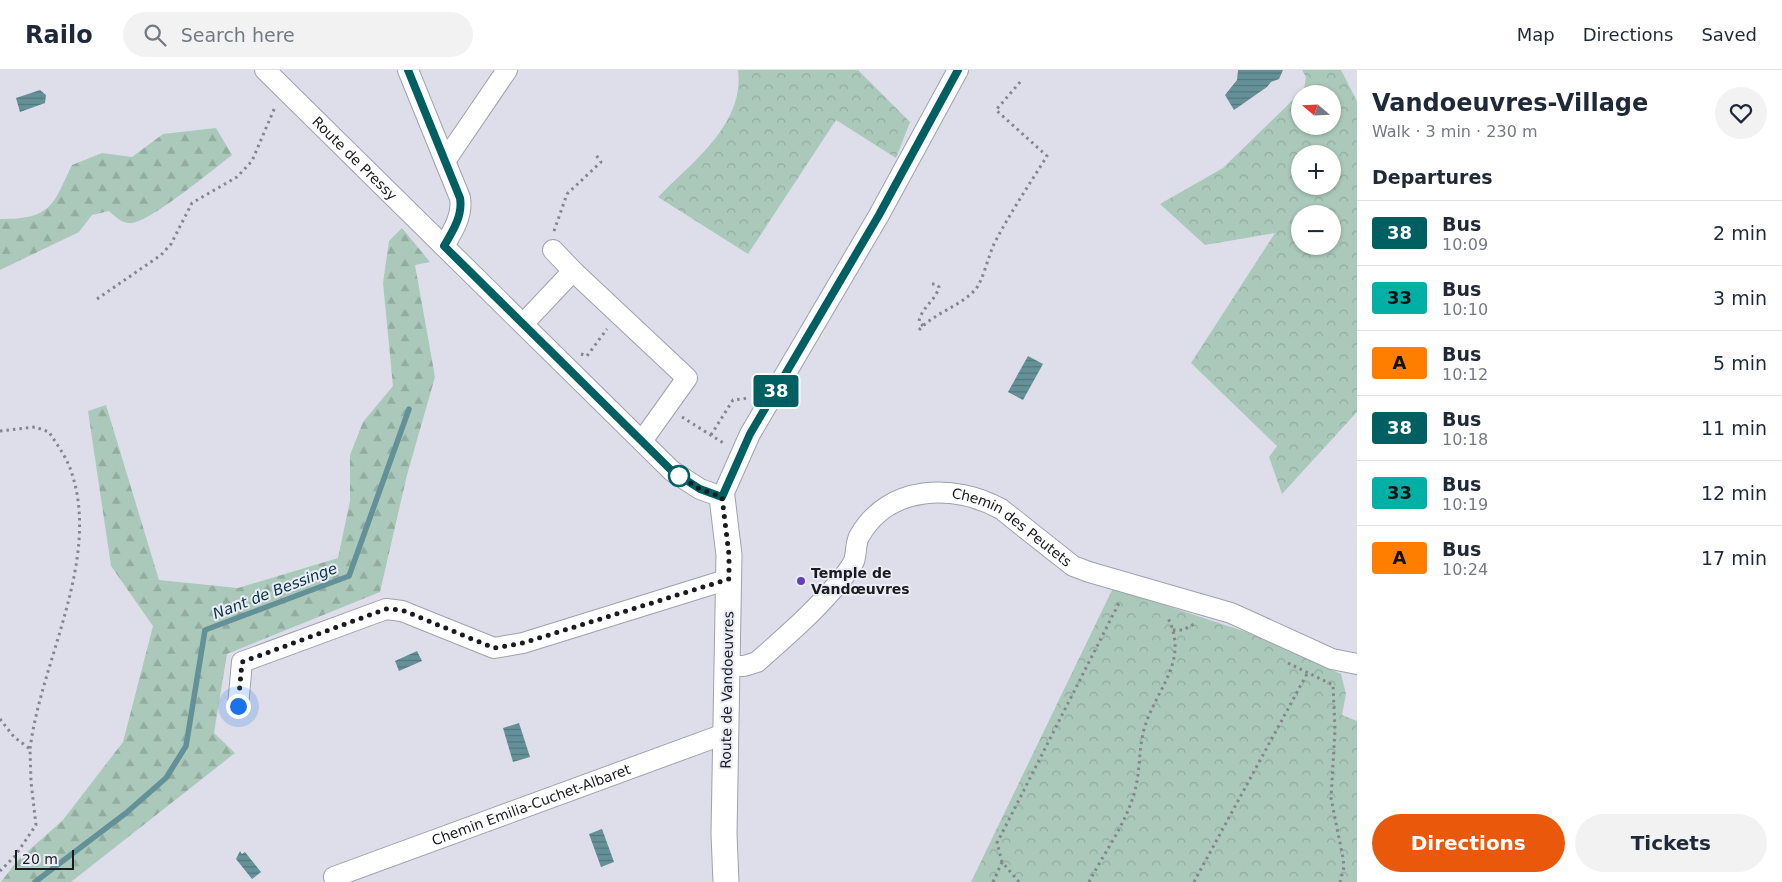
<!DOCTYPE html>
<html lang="en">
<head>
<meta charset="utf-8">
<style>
	:root { --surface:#fff; --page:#f2f2f3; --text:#1f2937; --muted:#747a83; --line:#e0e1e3; --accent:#ea580c }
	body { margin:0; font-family:"DejaVu Sans",sans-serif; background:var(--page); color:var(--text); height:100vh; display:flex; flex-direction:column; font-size:19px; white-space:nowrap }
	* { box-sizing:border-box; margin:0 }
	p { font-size:16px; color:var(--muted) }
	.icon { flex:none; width:28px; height:28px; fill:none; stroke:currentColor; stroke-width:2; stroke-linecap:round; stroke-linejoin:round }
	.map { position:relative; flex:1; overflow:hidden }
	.sheet { display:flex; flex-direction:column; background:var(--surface); width:425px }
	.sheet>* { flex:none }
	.badge { padding:0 10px; border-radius:4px; font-size:18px; line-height:32px }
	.needle { width:32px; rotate:289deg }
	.controls { position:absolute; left:1291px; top:15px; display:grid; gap:10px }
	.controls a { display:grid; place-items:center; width:50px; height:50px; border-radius:50%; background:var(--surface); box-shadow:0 1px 4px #0004; font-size:25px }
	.scale { position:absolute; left:15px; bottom:12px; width:59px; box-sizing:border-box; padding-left:5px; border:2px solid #1a1b1f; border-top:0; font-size:14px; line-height:18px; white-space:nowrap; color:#1a1b1f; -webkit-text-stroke:4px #eaecf7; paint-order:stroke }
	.you { position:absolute; width:25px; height:25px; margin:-12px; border:4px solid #fff; border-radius:50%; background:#1a73e8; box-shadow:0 0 0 8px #1a73e833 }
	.map>.badge { position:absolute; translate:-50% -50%; box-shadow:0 0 0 2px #fff }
	h2 { padding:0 15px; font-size:19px; line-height:45px }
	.round { display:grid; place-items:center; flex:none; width:52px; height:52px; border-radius:26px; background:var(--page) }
	.head { display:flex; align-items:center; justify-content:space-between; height:85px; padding:0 15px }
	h1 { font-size:24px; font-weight:800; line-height:38px }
	.cta { display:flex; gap:10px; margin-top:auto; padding:10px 15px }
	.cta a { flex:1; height:58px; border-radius:30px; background:var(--accent); color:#fff; font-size:20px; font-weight:800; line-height:58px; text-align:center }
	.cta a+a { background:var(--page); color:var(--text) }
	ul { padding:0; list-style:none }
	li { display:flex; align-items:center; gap:15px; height:65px; padding:0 15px; border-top:1px solid var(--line) }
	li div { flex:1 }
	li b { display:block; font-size:19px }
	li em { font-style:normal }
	li .badge { min-width:55px; font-weight:700; text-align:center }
	header { display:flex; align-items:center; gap:30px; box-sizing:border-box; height:70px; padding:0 25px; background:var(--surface); border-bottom:1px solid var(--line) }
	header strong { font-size:24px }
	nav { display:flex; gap:28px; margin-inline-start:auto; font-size:18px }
	.search { width:350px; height:45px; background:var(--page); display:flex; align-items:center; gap:12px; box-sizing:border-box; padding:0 18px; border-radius:28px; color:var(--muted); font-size:19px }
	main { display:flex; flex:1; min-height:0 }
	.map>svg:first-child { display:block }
	.forest { fill:url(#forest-firs) }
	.park { fill:url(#park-crowns); fill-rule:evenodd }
	.water { fill:url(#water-rules) }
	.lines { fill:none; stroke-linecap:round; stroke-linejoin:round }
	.stream { stroke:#649198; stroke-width:5.5 }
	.minor-casing { stroke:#a0a1ac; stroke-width:22 }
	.major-casing { stroke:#a0a1ac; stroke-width:27 }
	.path { stroke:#84858d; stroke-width:3; stroke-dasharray:2.5 4; stroke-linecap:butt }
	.minor { stroke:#fff; stroke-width:20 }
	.major { stroke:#fff; stroke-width:25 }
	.line-casing { stroke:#fff; stroke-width:11 }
	.line { stroke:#005f61; stroke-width:8 }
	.walk { stroke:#1a1b1f; stroke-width:5; stroke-dasharray:0 9 }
	.stop-dot { fill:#fff; stroke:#005f61; stroke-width:2.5 }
	.poi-dot { fill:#663fb7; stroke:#eaecf7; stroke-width:2 }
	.labels { text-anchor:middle; stroke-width:4; stroke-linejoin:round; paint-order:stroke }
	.street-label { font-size:14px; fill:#1a1b1f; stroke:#eaecf7 }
	.poi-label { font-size:14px; font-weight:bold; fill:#1a1b1f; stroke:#eaecf7; text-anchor:start }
	.water-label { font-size:15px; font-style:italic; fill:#06343a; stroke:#eaecf7 }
</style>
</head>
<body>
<header>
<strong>Railo</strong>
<div class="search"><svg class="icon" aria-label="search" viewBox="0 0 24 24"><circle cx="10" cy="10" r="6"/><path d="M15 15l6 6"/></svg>Search here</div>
<nav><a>Map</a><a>Directions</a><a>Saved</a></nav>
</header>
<main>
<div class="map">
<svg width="1357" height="812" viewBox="0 0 1357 812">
	<defs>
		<pattern id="forest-firs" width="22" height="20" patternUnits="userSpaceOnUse" patternTransform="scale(1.25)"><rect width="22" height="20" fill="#aac9ba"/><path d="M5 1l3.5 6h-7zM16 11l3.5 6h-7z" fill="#92ac9f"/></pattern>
		<pattern id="park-crowns" width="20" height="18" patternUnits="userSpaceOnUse" patternTransform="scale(1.25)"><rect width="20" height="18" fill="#aac9ba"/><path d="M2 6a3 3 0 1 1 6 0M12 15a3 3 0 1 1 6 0" fill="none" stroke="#92ac9f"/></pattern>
		<pattern id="water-rules" width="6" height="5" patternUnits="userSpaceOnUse" patternTransform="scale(1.25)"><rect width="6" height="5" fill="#649198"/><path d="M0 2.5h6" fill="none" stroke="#52767b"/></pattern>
	</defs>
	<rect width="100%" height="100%" fill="#dddeea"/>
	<g class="forest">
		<path d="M 216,58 L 232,85 C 214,99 151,151 132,153 C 122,154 116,147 109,141 L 92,145 L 79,162 L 0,200 L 0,149 C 51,149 52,137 72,95 L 102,83 L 132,87 L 163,64 Z"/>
		<path d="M 402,158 L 430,192 L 415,195 L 435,307 L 407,405 L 380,522 L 227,584 L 214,663 L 235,683 L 71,812 L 1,812 L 18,790 L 63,750 L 123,672 L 153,556 L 111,496 L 88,341 L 106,335 L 159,510 L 238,518 L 338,488 L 350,431 L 350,385 L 363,352 L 393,316 L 383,213 L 389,171 Z"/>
	</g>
	<g class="park">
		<path d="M 738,0 L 858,0 L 910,52 L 896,88 L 836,50 L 748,184 L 658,127 C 692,92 745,54 738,0 Z"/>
		<path d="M 1302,0 L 1341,0 L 1357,31 L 1357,342 L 1282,424 L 1269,387 L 1277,376 L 1191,293 L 1275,163 L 1205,175 L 1160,134 L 1223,98 L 1304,19 L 1306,7 ZM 1300,24 L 1332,24 L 1332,56 L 1300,56 ZM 1300,84 L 1332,84 L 1332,116 L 1300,116 ZM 1300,144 L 1332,144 L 1332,176 L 1300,176 Z"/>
		<path d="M 1113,518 L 1252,564 L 1341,604 L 1346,624 L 1342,645 L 1357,651 L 1357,812 L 971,812 Z"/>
	</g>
	<g class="water">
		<path d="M 1238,0 L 1283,0 L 1279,9 L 1271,12 L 1267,17 L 1234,40 L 1225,25 L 1237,10 Z"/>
		<path d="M 40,20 L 46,25 L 45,33 L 20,42 L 16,28 Z"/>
		<path d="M 1028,286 L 1043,294 L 1023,330 L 1008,322 Z"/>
		<path d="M 417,581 L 422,591 L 399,601 L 395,591 Z"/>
		<path d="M 519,653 L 530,687 L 513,692 L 503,658 Z"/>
		<path d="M 602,759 L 614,792 L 601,797 L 589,764 Z"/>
		<path d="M 240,781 L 242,784 L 245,782 L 261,802 L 252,809 L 236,789 Z"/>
	</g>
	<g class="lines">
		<path class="stream" d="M 35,812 L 126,743 L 166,708 L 186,676 L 205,560 L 349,506 L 409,339"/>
		<defs>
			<g id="minor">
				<path id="s1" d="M 265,0 L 672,401 L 700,419 L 722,427 L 750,364 L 879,145 L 958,0"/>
				<path d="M 408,0 L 460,128 C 463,145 453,161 444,176"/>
				<path d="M 445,91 L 507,0"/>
				<path d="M 553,180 L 573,201"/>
				<path d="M 523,254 L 573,201 L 687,308 L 642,371"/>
				<path id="s2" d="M 728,596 L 744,596 L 757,592 C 783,569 811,545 834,518 C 840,511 850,500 854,491 C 857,482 855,472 860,465 C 889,415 954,413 1001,439 L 1073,496 L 1089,502 L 1231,543 L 1332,589 L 1357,594"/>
				<path d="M 238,636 L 242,592 L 386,539 L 402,541 L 494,578 L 523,573 L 729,509"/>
				<path id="s3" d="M 334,807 L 727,663"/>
			</g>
			<path id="major" d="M 722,427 L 729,485 L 724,764 L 726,812"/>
		</defs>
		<use href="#minor" class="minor-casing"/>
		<use href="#major" class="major-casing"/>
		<g class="path">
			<path d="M 554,161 L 567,124 L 601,92 L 596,85"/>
			<path d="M 97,229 L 161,185 L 171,174 L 192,133 L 237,107 L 252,91 L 275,37"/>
			<path d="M 923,256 L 919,251 C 922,237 936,230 939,217 L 936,214 L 930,214"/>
			<path d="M 919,260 C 934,243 959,237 975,220 C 983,211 988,187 994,174 C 1010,143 1029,115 1047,86 L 996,40 L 1021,11"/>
			<path d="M 581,284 L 587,286 L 607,259"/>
			<path d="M 682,347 L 725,374"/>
			<path d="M 0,361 L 35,357 L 49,362 C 56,373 65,385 70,398 C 103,487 41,590 30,679"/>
			<path d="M 711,365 L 733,330 L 749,328"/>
			<path d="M 1173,560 L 1183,560 L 1196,553"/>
			<path d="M 1288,593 L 1333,615 L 1335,660 L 1331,728 L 1343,788 L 1344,797 L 1340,812"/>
			<path d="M 0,649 L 14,667 L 30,679 L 31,712 L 36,755 L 15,786 L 0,801"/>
			<path d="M 993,812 L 1002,792"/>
			<path d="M 1019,812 L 1002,792 L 997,773 L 1120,531"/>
			<path d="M 1089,812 C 1104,783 1125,755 1134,724 C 1141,701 1138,678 1145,656 C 1158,616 1190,590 1167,546"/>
			<path d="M 1194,812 L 1308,602"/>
		</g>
		<use href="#minor" class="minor"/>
		<use href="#major" class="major"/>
	</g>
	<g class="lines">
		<defs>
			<path id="line" d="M 408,0 L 460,128 C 463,145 453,161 444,176 L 672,401 L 700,419 L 722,427 L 750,364 L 879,145 L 958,0"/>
		</defs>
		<use href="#line" class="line-casing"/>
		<use href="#line" class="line"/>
		<path class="walk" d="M 238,636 L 242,592 L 386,539 L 402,540 L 494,578 L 523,573 L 729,509 L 729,485 L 722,427 L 700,419 L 679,406"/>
	</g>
	<circle class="stop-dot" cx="679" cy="406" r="10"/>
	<circle class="poi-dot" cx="801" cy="511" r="5"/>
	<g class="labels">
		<g class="street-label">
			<text dy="5" stroke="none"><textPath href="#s1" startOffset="126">Route de Pressy</textPath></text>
			<text dy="5" stroke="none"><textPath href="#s2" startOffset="374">Chemin des Peutets</textPath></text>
			<text transform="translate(727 620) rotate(-89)" y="5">Route de Vandoeuvres</text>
			<text dy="5" stroke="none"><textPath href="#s3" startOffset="210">Chemin Emilia-Cuchet-Albaret</textPath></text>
		</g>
		<g class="poi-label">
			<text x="811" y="508">Temple de<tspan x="811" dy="16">Vandœuvres</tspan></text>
		</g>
		<g class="water-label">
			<text transform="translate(275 521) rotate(-21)" y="5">Nant de Bessinge</text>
		</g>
	</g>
</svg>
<div class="controls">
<a><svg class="needle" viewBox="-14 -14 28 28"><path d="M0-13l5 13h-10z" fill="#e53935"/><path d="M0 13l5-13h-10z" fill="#747a83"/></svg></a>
<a>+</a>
<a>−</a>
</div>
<div class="scale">20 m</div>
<div class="you" style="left:238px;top:636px"></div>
<b class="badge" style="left:776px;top:321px;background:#005f61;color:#fff">38</b>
</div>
<section class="sheet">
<div class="head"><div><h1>Vandoeuvres-Village</h1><p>Walk · 3 min · 230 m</p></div><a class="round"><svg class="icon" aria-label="heart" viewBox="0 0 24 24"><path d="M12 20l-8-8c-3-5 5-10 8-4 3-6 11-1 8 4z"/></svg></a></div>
<h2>Departures</h2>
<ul>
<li><span class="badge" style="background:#005f61;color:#fff">38</span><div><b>Bus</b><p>10:09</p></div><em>2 min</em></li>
<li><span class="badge" style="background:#00b0a4;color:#111">33</span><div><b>Bus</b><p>10:10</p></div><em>3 min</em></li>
<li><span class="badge" style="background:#ff7e00;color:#111">A</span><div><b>Bus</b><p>10:12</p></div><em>5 min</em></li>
<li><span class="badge" style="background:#005f61;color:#fff">38</span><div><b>Bus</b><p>10:18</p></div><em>11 min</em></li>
<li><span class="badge" style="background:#00b0a4;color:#111">33</span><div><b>Bus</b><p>10:19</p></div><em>12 min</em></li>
<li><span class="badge" style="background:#ff7e00;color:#111">A</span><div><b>Bus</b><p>10:24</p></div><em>17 min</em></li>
</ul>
<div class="cta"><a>Directions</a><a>Tickets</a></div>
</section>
</main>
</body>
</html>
